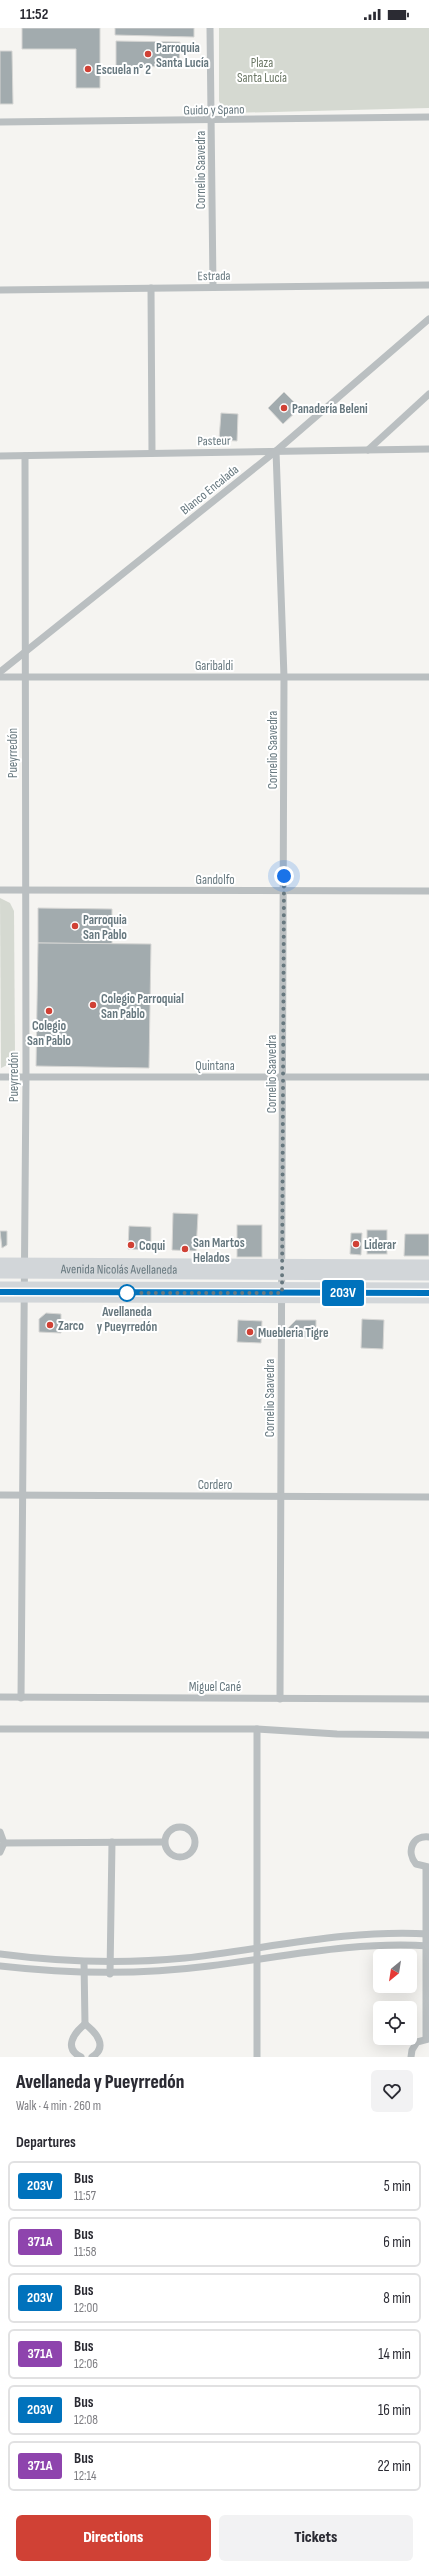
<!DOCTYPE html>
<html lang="en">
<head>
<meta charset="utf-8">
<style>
	:root { --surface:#fff; --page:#f2f2f3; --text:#2b2b33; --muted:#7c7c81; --line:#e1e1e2; --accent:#d04135 }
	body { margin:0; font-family:"Sofia Sans Condensed",sans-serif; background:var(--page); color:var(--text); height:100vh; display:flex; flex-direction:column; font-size:15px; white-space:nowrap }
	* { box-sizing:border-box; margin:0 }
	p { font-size:13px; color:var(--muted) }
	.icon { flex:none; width:22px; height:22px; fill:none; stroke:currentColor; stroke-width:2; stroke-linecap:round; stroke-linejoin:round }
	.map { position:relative; height:2029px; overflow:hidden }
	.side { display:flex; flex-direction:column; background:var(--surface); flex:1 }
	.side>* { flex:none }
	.badge { padding:0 8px; border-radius:3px; font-size:14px; line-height:26px }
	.needle { width:26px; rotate:210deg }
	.tools { position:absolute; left:373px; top:1921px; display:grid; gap:8px }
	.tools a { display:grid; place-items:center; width:44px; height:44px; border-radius:6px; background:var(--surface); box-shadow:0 4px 16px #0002; font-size:20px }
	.you { position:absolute; width:20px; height:20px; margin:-10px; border:3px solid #fff; border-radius:50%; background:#1a73e8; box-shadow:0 0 0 6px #1a73e833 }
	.map>.badge { position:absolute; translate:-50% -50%; box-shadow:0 0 0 2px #fff }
	h2 { padding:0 16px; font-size:15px; line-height:36px }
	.round { display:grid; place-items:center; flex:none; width:42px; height:42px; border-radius:6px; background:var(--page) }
	.summary { display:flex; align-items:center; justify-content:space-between; height:68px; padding:0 16px }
	h1 { font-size:19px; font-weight:800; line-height:30px }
	.cta { display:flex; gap:8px; margin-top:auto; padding:8px 16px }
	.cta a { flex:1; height:46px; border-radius:6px; background:var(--accent); color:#fff; font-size:16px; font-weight:800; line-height:46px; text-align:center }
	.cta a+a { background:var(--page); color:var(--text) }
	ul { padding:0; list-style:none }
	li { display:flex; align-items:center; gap:12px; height:50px; margin:0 8px 6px; padding:0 8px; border:2px solid var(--line); border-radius:6px }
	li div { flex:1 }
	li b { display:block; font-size:15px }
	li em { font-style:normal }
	li .badge { min-width:44px; font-weight:700; text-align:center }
	.status { display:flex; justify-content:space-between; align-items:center; height:28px; padding:0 20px; background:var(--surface); direction:ltr }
	.status svg { height:11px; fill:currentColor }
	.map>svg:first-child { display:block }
	.green { fill:#d5d9d1 }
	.building { fill:#a2abae; stroke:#d6d6d4 }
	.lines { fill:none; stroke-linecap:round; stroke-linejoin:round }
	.minor { stroke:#babfc1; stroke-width:7 }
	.major { stroke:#d2d6d9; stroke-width:21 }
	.line-casing { stroke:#fff; stroke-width:9 }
	.line { stroke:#0072bc; stroke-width:6 }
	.walk { stroke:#67787f; stroke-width:4; stroke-dasharray:0 7.2 }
	.poi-dot { fill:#d04135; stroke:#fff; stroke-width:1.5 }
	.stop-dot { fill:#fff; stroke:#0072bc; stroke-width:2 }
	.labels { text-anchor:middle; stroke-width:4; stroke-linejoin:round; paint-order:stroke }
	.poi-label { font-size:13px; font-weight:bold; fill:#67787f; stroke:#fff; text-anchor:start }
	.park-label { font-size:13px; fill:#6b7765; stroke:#fff }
	.street-label { font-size:13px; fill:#67787f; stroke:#fff }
	.stop-label { font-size:13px; font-weight:bold; fill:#67787f; stroke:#fff }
</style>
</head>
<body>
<div class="status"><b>11:52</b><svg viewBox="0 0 49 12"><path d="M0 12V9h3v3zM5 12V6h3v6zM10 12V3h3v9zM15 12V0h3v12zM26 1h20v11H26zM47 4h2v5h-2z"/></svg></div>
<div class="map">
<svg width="429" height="2029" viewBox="0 0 429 2029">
	<rect width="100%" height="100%" fill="#f5f4f1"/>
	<g class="green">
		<path d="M 219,0 L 429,0 L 429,80 L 231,85 L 223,81 L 219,73 Z"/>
		<path d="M 0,870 L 10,875 L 14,883 L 15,1026 L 11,1035 L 1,1040 Z"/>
	</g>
	<g class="building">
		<path d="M 22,0 L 100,0 L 100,60 L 76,60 L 76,21 L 22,21 Z"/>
		<path d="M 115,0 L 194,0 L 194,9 L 115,7 Z"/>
		<path d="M 116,13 L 180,14 L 179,39 L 116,38 Z"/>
		<path d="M 0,23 L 12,23 L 13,76 L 0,76 Z"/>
		<path d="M 284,364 L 300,380 L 283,396 L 268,380 Z"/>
		<path d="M 221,385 L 238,386 L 237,413 L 219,412 Z"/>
		<path d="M 38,880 L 112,881 L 112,916 L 38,915 Z"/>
		<path d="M 38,915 L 151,916 L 149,1040 L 36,1038 Z"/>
		<path d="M 173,1185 L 198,1186 L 196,1223 L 172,1222 Z"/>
		<rect x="237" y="1197" width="25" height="32"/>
		<path d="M 129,1198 L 151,1199 L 151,1222 L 128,1221 Z"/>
		<rect x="367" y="1202" width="20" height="24"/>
		<path d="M 0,1203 L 7,1203 L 7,1217 L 2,1220 Z"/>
		<path d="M 351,1205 L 362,1205 L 361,1227 L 350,1226 Z"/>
		<path d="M 405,1206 L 429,1206 L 429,1228 L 404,1228 Z"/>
		<path d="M 46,1285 L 61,1286 L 61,1305 L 39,1304 L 39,1291 Z"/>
		<path d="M 362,1291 L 384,1292 L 383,1321 L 361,1320 Z"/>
		<path d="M 238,1292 L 262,1293 L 261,1315 L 237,1314 Z"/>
		<path d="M 296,1292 L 316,1292 L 316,1310 L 288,1309 L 288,1300 Z"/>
	</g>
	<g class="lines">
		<g class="minor">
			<path d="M 210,0 L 213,259"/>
			<path d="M 0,94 L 429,89"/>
			<path d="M 151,260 L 152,425"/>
			<path d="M 0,262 L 429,257"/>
			<path d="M 368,422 L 429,366"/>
			<path d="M 276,423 L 284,649 L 280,1671"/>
			<path d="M 0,428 L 429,421"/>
			<path d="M 0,644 L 276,423 L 429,291"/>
			<path d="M 0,649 L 429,649"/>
			<path d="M 0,862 L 429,863"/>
			<path d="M 0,1049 L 429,1049"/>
			<path d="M 0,1467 L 429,1469"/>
			<path d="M 0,1669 L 429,1671"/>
			<path d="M 21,1670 L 26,1049 L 25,428"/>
			<path d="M 0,1701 L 257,1701 L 337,1706 L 429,1707"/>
			<circle cx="180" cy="1814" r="15"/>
			<path d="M 0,1804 L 4,1815 L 0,1824"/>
			<path d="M 4,1815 L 164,1814"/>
			<path d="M 429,1839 L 416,1836 C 406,1824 412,1807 429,1809"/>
			<path d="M 426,1840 L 426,2011"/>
			<path d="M 0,1926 C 61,1934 123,1936 185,1930 C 266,1921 346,1901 429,1906"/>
			<path d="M 84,1934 L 85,1996"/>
			<path d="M 0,1938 C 70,1946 139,1947 209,1938 C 282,1929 355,1913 429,1918"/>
			<path d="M 110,1946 L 112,1814"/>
			<path d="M 85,1996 C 97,2005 108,2019 92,2029"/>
			<path d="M 81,2029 C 63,2020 74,2005 85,1996"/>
			<path d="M 257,2029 L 257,1701"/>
			<path d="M 411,2029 L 412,2022 L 417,2014 L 429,2011"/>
		</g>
		<g class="major">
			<path id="s1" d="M 0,1240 L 429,1242"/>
			<path d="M 0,1264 L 429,1265"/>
		</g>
	</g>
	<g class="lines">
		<defs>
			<path id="line" d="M 0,1264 L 429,1265"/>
		</defs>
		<use href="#line" class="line-casing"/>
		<use href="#line" class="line"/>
		<path class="walk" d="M 127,1265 L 282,1265 L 284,848"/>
	</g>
	<g class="poi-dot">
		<circle cx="148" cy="26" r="4"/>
		<circle cx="88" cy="41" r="4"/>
		<circle cx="284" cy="380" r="4"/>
		<circle cx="75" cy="898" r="4"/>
		<circle cx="93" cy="977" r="4"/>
		<circle cx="49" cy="983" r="4"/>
		<circle cx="356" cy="1216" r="4"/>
		<circle cx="131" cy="1217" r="4"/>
		<circle cx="185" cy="1221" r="4"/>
		<circle cx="50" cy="1297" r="4"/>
		<circle cx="250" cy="1304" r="4"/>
	</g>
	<circle class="stop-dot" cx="127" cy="1265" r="8"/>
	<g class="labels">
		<g class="poi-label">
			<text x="156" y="24">Parroquia<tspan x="156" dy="15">Santa Lucía</tspan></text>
			<text x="96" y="46">Escuela n° 2</text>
			<text x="292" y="385">Panadería Beleni</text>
			<text x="83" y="896">Parroquia<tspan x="83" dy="15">San Pablo</tspan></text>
			<text x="101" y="975">Colegio Parroquial<tspan x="101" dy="15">San Pablo</tspan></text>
			<text x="49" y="1002" text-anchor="middle">Colegio<tspan x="49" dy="15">San Pablo</tspan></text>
			<text x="193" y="1219">San Martos<tspan x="193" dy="15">Helados</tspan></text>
			<text x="364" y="1221">Liderar</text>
			<text x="139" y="1222">Coqui</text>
			<text x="58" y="1302">Zarco</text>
			<text x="258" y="1309">Muebleria Tigre</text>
		</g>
		<g class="park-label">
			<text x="262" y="39">Plaza<tspan x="262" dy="15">Santa Lucía</tspan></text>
		</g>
		<g class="street-label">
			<text transform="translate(214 81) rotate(-1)" y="5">Guido y Spano</text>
			<text transform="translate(200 142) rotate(-90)" y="5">Cornelio Saavedra</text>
			<text transform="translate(214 247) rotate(-1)" y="5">Estrada</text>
			<text transform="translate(214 412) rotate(-1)" y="5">Pasteur</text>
			<text transform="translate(209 461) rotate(-39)" y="5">Blanco Encalada</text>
			<text x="214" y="642">Garibaldi</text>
			<text transform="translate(272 722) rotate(-90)" y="5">Cornelio Saavedra</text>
			<text transform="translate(12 725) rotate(-90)" y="5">Pueyrredón</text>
			<text x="215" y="856">Gandolfo</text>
			<text x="215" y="1042">Quintana</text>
			<text transform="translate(271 1046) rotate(-90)" y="5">Cornelio Saavedra</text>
			<text transform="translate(13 1049) rotate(-90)" y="5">Pueyrredón</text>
			<text dy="5" stroke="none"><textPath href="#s1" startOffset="119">Avenida Nicolás Avellaneda</textPath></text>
			<text transform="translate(269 1370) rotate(-90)" y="5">Cornelio Saavedra</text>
			<text x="215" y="1461">Cordero</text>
			<text x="215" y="1663">Miguel Cané</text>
		</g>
		<g class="stop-label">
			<text x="127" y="1288">Avellaneda<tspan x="127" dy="15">y Pueyrredón</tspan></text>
		</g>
	</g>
</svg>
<div class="tools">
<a><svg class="needle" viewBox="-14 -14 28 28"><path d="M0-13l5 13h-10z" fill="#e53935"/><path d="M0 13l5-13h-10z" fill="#7c7c81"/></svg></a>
<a><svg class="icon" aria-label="locate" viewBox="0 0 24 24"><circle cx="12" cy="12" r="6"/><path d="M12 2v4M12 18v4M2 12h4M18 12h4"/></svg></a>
</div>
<div class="you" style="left:284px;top:848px"></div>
<b class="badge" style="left:343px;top:1265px;background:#0072bc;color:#fff">203V</b>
</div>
<section class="side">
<div class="summary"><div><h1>Avellaneda y Pueyrredón</h1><p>Walk · 4 min · 260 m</p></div><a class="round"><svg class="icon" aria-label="heart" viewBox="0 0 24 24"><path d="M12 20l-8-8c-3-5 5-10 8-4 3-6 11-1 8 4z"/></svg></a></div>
<h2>Departures</h2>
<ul>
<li><span class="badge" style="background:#0072bc;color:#fff">203V</span><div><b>Bus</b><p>11:57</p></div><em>5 min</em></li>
<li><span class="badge" style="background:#8e44ad;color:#fff">371A</span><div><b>Bus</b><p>11:58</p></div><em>6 min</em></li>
<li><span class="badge" style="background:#0072bc;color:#fff">203V</span><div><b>Bus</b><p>12:00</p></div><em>8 min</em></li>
<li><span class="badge" style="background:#8e44ad;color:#fff">371A</span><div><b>Bus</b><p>12:06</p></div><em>14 min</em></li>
<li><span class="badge" style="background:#0072bc;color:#fff">203V</span><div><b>Bus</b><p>12:08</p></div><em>16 min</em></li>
<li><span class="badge" style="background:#8e44ad;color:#fff">371A</span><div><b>Bus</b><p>12:14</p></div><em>22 min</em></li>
</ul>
<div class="cta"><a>Directions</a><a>Tickets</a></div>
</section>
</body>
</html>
